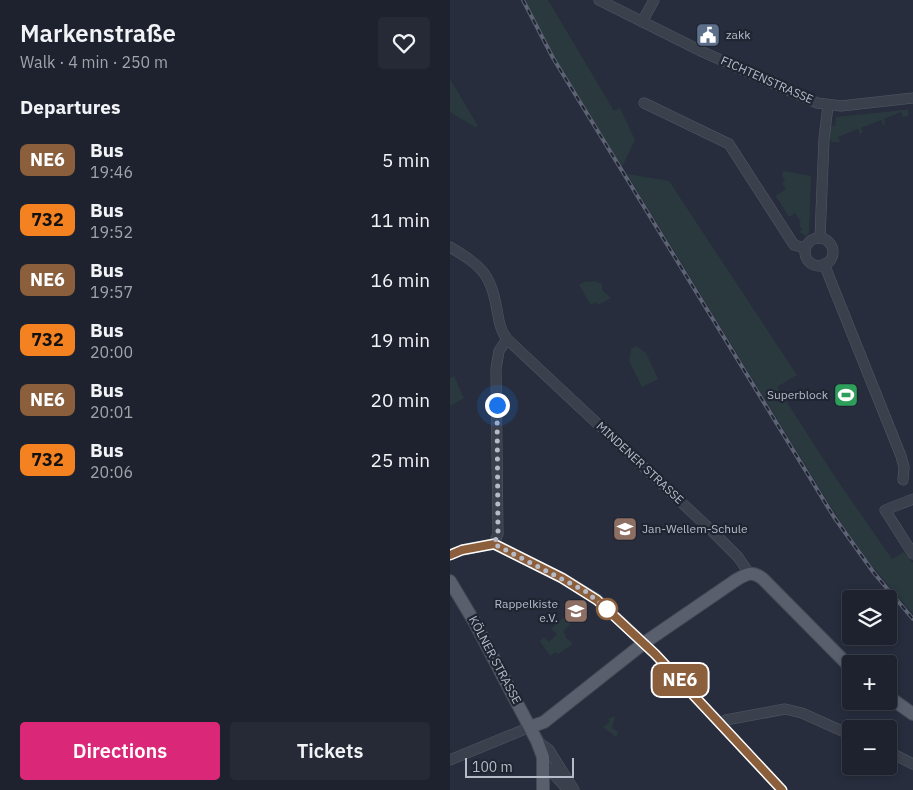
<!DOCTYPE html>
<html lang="en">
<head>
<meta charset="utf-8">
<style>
	:root { --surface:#1d222e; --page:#252a36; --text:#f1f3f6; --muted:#a0a4aa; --line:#3b3f4a; --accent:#db2777 }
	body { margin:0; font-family:"IBM Plex Sans",sans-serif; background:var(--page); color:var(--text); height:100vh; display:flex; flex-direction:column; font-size:19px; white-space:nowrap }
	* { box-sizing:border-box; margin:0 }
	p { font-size:16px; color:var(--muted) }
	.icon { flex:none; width:28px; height:28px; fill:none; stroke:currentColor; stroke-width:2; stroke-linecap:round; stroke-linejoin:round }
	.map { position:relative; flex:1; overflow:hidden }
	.side { display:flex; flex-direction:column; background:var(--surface); width:450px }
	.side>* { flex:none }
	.badge { padding:0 10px; border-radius:8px; font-size:18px; line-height:32px }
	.controls { position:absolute; left:392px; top:590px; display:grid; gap:10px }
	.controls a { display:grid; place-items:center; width:55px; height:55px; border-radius:5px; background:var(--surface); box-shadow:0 2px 8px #0003,0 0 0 1px var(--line); font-size:25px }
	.scale { position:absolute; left:15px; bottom:12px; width:109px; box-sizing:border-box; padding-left:5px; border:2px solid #b7bbc8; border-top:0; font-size:14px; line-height:18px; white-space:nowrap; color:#b7bbc8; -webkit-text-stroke:4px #202532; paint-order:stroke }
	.you { position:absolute; width:25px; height:25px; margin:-12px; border:4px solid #fff; border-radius:50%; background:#1a73e8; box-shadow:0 0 0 8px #1a73e833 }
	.map>.badge { position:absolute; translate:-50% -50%; box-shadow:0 0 0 2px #fff }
	h2 { padding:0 20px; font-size:19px; line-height:45px }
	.round { display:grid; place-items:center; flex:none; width:52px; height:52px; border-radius:5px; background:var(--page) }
	.head { display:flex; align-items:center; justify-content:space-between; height:85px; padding:0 20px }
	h1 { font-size:24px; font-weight:600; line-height:38px }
	.action { display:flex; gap:10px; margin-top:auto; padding:10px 20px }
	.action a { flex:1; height:58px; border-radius:5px; background:var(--accent); color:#fff; font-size:20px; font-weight:600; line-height:58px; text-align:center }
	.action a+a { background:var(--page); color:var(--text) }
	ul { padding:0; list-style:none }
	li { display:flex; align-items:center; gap:15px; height:60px; padding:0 20px }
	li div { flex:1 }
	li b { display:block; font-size:19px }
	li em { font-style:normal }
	li .badge { min-width:55px; font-weight:700; text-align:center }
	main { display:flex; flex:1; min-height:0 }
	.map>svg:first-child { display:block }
	.green { fill:#29393e }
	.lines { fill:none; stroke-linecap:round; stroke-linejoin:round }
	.minor-casing { stroke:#535865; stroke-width:11 }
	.major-casing { stroke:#444956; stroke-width:14 }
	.minor { stroke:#3b404d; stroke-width:10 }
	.major { stroke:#595f6d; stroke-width:12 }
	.rail-casing { stroke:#5d6374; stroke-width:4 }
	.rail { stroke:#202532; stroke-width:2; stroke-dasharray:5.5; stroke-linecap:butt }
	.line-casing { stroke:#fff; stroke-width:11 }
	.line { stroke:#8b5e3c; stroke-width:8 }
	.walk { stroke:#b7bbc8; stroke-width:5; stroke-dasharray:0 9 }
	.stop-dot { fill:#fff; stroke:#8b5e3c; stroke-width:2.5 }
	.labels { text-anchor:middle; stroke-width:4.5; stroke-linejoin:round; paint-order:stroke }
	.poi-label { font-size:12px; fill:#b7bbc8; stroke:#202532; text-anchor:start }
	.street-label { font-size:12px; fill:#b7bbc8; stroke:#202532 }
</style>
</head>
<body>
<main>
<section class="side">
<div class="head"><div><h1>Markenstraße</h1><p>Walk · 4 min · 250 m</p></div><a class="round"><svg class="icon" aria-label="heart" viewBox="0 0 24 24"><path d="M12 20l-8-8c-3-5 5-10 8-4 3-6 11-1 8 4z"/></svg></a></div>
<h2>Departures</h2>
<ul>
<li><span class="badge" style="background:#8b5e3c;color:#fff">NE6</span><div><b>Bus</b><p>19:46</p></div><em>5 min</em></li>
<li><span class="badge" style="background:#f58220;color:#111">732</span><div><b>Bus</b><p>19:52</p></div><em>11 min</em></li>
<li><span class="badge" style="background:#8b5e3c;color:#fff">NE6</span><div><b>Bus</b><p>19:57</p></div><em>16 min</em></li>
<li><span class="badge" style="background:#f58220;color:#111">732</span><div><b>Bus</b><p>20:00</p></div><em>19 min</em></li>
<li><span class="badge" style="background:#8b5e3c;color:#fff">NE6</span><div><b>Bus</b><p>20:01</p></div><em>20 min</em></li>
<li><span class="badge" style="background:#f58220;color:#111">732</span><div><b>Bus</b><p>20:06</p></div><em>25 min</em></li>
</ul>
<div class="action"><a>Directions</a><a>Tickets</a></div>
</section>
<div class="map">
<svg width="463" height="790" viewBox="0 0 463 790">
	<rect width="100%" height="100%" fill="#272d3d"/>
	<g class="green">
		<path d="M 75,0 L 98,0 L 164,111 L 170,108 L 185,140 L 172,167 L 104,57 Z"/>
		<path d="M 0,79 L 28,126 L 25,127 L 0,112 Z"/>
		<path d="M 463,109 L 458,110 L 458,116 L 453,117 L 451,112 L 434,119 L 435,124 L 433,125 L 431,120 L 411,128 L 413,133 L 410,134 L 408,129 L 388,137 L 390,142 L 382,142 L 378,135 L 379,125 L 385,126 L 386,117 Z"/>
		<path d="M 333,171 L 361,176 L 359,233 L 356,236 L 349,232 L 352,230 L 349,224 L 351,222 L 345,213 L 339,217 L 326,196 L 336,189 L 332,184 L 335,181 L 332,176 Z"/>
		<path d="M 177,174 L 219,181 L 347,375 L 327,387 L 387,480 L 442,559 L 454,552 L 463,563 L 463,614 L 418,561 L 386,515 Z"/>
		<path d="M 145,281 L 152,284 L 152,290 L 161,298 L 148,305 L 146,302 L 141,305 L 129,285 L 134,282 Z"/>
		<path d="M 186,346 L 196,353 L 208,379 L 192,387 L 179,361 L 181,349 Z"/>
		<path d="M 4,376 L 14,398 L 0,406 L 0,378 Z"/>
		<path d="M 119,612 L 127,616 L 113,632 L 116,635 L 115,637 L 123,644 L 108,654 L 106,652 L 100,656 L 90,641 L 94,637 L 99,642 L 107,634 L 101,629 Z"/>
		<path d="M 165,716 L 162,728 L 168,732 L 166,737 L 153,727 L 160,722 L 158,719 Z"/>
	</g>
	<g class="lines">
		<defs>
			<g id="minor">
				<path d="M 149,0 L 253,52 L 367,103 L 391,106 L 463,98"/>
				<path d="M 192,22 L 204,0"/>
				<path d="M 194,103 L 279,144 L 344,245 L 355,248"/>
				<path d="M 370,238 L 374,139 L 378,106"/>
				<circle cx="369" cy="252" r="14"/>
				<path d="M 0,247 C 31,266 41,273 47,310 C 49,321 50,330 57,339 L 263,532 L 288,557 L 299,573"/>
				<path d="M 374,264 L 451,456 L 454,467 L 453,480"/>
				<path d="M 463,499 L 435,510 L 463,554"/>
				<path d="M 44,544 L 48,534 L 46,369 L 49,351 L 57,339"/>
				<path d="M 0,555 L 12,550 L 44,544 L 112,578 L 147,599 L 205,654 L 332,790"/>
				<path d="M 271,723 L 276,720 L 335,709 L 352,713 L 401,735"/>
				<path d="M 87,741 L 99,750 L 124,790"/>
				<path d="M 439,752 L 463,764"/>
				<path d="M 0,760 L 80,727"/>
				<path d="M 92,761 L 118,790"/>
			</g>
			<g id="major">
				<path d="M 0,581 L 25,623 L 87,741 L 93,757 L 93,790"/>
				<path d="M 439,697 L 463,714"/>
				<path d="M 80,727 L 94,722 L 194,643 L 286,580 C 296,574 302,570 313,579 L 401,668"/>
			</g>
		</defs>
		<use href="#minor" class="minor-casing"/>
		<use href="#major" class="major-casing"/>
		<use href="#minor" class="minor"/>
		<use href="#major" class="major"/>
		<defs>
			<path id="rail" d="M 73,0 L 103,58 L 384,517 L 424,573 L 463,619"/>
		</defs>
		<use href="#rail" class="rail-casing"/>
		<use href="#rail" class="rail"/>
	</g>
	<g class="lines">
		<defs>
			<path id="line" d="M 0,555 L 12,550 L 44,544 L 112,578 L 147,600 L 205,654 L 332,790"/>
		</defs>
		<use href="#line" class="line-casing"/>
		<use href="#line" class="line"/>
		<path class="walk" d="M 47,405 L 48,534 L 44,544 L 135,591 L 157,609"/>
	</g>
	<defs>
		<symbol id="civic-square" viewBox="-11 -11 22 22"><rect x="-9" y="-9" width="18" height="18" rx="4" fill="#5c6f8a" stroke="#202532"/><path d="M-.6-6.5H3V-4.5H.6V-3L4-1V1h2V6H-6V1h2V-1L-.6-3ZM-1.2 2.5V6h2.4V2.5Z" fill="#fff"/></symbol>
		<symbol id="stadium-square" viewBox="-11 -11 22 22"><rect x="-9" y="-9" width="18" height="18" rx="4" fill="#2e9e5b" stroke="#202532"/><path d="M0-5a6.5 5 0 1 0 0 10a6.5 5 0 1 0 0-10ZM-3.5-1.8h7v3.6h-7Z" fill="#fff"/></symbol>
		<symbol id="school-square" viewBox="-11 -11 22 22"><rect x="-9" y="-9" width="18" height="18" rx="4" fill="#8d6e63" stroke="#202532"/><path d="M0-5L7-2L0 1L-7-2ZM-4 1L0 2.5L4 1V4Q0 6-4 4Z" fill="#fff"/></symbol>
	</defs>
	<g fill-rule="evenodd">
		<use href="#civic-square" x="244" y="21" width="28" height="28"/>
		<use href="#stadium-square" x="382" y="381" width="28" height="28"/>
		<use href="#school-square" x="161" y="515" width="28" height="28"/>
		<use href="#school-square" x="112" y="597" width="28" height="28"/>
	</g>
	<circle class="stop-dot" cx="157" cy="609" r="10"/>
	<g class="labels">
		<g class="poi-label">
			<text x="276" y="39">zakk</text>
			<text x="378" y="399" text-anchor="end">Superblock</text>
			<text x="192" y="533">Jan-Wellem-Schule</text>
			<text x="108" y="608" text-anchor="end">Rappelkiste<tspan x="108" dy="14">e.V.</tspan></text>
		</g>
		<g class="street-label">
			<text transform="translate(317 80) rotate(24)" y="4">FICHTENSTRASSE</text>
			<text transform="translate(190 463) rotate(43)" y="4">MINDENER STRASSE</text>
			<text transform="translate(45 660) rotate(62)" y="4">KÖLNER STRASSE</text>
		</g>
	</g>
</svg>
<div class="controls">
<a><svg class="icon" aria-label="layers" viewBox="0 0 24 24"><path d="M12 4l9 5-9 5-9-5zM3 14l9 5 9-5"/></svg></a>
<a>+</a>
<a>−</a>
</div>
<div class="scale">100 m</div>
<div class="you" style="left:47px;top:405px"></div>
<b class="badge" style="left:230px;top:680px;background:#8b5e3c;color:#fff">NE6</b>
</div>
</main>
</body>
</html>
